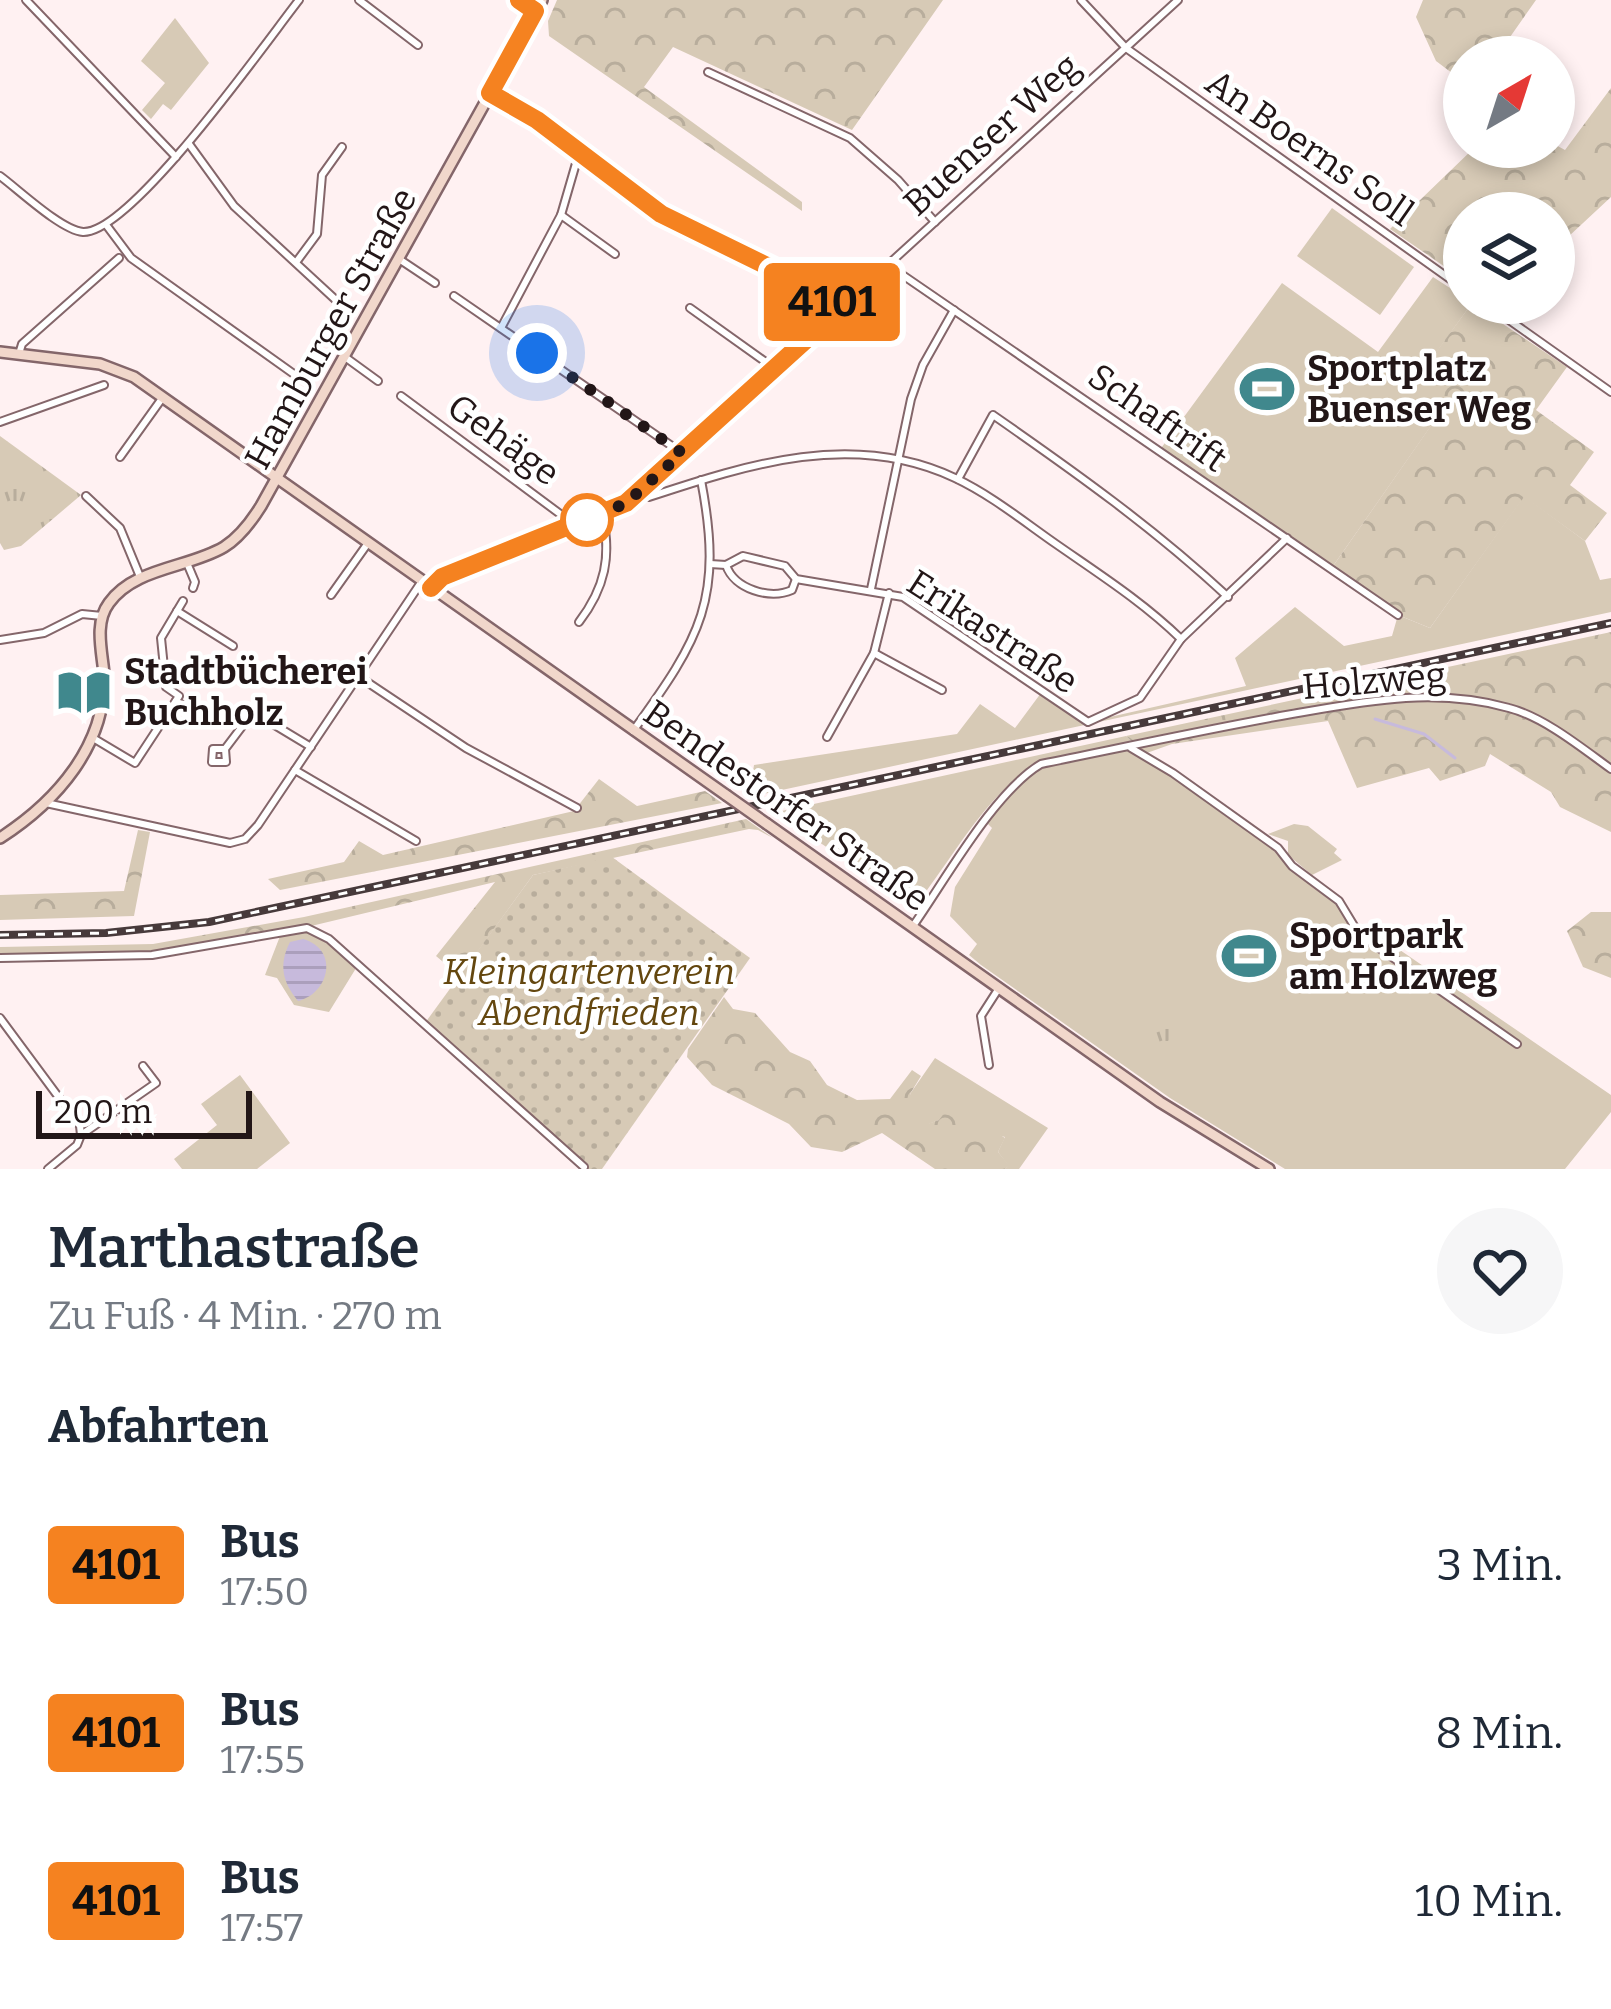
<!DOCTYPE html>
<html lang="de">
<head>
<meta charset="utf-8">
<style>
	:root { --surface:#fff; --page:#f6f6f7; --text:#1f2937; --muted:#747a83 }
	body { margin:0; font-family:Bitter,serif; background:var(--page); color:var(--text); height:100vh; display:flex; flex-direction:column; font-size:45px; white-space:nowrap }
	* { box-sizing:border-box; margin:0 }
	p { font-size:39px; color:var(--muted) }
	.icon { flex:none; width:66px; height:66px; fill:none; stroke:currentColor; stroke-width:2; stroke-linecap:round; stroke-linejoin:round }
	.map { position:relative; height:1169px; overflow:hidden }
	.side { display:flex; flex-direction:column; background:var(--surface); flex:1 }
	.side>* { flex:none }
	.badge { padding:0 24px; border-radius:9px; font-size:42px; line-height:78px }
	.needle { width:78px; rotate:39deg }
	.tools { position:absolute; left:1443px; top:36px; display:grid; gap:24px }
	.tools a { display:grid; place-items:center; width:132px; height:132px; border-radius:50%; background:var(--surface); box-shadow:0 6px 18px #0003; font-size:60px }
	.scale { position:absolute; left:36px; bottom:30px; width:216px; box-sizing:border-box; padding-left:12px; border:6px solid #221617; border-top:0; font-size:33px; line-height:42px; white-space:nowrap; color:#221617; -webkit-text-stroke:9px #fff; paint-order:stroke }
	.you { position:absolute; width:60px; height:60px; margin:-30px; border:9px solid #fff; border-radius:50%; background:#1a73e8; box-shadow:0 0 0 18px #1a73e833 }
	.map>.badge { position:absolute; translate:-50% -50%; box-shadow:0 0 0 6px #fff }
	h2 { padding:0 48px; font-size:45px; line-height:108px }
	.round { display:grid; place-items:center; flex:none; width:126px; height:126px; border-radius:63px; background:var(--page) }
	.overview { display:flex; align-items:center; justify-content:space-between; height:204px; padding:0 48px }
	h1 { font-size:57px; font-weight:600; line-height:90px }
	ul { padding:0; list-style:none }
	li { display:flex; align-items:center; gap:36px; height:168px; padding:0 48px }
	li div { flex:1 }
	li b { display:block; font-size:45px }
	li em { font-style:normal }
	li .badge { min-width:132px; font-weight:700; text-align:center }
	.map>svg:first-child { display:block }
	.grass { fill:#d7cab6 }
	.forest { fill:url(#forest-crowns) }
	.park { fill:url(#park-tufts) }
	.garden { fill:url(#garden-dots) }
	.water { fill:url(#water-rules) }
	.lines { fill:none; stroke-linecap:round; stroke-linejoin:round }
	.stream { stroke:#c7badc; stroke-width:3 }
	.street-casing { stroke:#84666a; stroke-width:10 }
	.secondary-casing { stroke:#84666a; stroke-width:14 }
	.street { stroke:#fff; stroke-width:6 }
	.secondary { stroke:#f1d7cb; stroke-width:9 }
	.rail-casing { stroke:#473a3b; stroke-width:8 }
	.rail { stroke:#fff; stroke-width:3; stroke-dasharray:9; stroke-linecap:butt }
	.secondary-bridge-casing { stroke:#84666a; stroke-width:14; stroke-linecap:butt }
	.secondary-bridge { stroke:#f1d7cb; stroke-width:9 }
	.line-casing { stroke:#fff; stroke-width:27 }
	.line { stroke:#f58220; stroke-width:18 }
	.walk { stroke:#221617; stroke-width:12; stroke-dasharray:0 21.6 }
	.stop-dot { fill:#fff; stroke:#f58220; stroke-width:6 }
	.labels { text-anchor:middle; stroke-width:9; stroke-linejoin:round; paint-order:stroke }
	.street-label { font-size:36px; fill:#221617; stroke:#fff }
	.poi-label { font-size:36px; font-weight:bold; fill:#221617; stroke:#fff; text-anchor:start }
	.park-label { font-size:36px; font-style:italic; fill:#64470f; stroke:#fff }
</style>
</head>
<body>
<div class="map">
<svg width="1611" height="1169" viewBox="0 0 1611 1169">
	<defs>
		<pattern id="forest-crowns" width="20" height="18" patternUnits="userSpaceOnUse" patternTransform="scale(3)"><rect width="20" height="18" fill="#d7cab6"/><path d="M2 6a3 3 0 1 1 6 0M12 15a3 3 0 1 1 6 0" fill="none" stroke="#b8ad9c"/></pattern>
		<pattern id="park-tufts" width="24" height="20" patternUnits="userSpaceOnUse" patternTransform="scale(3)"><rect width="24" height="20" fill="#d7cab6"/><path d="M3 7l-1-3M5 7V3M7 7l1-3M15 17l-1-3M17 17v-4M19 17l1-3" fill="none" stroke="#b8ad9c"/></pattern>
		<pattern id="garden-dots" width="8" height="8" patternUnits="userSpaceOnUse" patternTransform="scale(3)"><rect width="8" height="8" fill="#d7cab6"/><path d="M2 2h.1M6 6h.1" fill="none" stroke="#b8ad9c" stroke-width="1.8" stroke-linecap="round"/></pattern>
		<pattern id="water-rules" width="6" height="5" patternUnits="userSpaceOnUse" patternTransform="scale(3)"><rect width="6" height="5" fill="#c7badc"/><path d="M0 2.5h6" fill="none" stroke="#ab9fbc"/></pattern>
	</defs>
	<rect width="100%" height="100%" fill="#fff1f2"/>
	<g class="grass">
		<path d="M 175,18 L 209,63 L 171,110 L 163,104 L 151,119 L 142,110 L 165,83 L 141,61 Z"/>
		<path d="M 1332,208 L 1414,267 L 1380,315 L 1297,256 Z"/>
		<path d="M 1433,277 L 1464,297 L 1464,303 L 1472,303 L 1410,389 L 1440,413 L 1331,569 L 1159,451 L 1282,283 L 1378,352 Z"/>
		<path d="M 1524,496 L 1585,541 L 1600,580 L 1611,578 L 1611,612 L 749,797 L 754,765 L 957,734 L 980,704 L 1015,728 L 1041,693 L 1088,722 L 1246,686 L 1235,658 L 1295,607 L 1344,646 L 1392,636 L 1398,615 L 1430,628 Z"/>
		<path d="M 1126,736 L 1144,754 L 1278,848 L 1292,866 L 1339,901 L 1358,934 L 1365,926 L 1611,1095 L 1611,1112 L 1565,1169 L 1285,1169 L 1170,1098 L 981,965 L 969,955 L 977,944 L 950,916 L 955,887 L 992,828 L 986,822 L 1014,783 L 1040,762 C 989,792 960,846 925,893 C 889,897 809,834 777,812 Z"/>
		<path d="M 1294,824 L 1308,826 L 1337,849 L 1334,853 L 1342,860 L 1312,875 L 1288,855 L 1288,841 L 1268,834 Z"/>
		<path d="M 307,928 L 329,939 L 358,965 L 329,1012 L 294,1005 L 277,978 L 265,975 L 282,931 Z"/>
		<path d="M 935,1058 L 1048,1128 L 1019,1169 L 1005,1169 L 1008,1165 L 998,1152 L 1005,1137 L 939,1120 L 926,1125 L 910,1094 Z"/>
		<path d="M 240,1075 L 290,1143 L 257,1169 L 182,1169 L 174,1159 L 217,1125 L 201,1104 Z"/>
	</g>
	<g class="forest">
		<path d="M 557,0 L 943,0 L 852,130 L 673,47 L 644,87 L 802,202 L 802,211 L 549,36 L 548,21 Z"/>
		<path d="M 1423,0 L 1536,0 L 1496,57 L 1464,57 L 1464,82 L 1436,61 L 1416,17 Z"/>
		<path d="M 1611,88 L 1611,197 L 1554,250 L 1554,213 L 1464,213 L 1464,280 L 1390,229 L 1475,147 L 1554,147 L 1554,144 L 1565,150 Z"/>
		<path d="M 1472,303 L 1567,367 L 1536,410 L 1594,452 L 1570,485 L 1607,513 L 1585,541 L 1524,497 L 1430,628 L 1398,615 L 1331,569 L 1439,414 L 1409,389 Z"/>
		<path d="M 1611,632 L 1611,832 L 1560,807 L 1551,792 L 1490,754 L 1485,766 L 1440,781 L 1429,768 L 1357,788 L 1328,721 L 1172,744 L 1144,754 L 1126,736 Z"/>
		<path d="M 599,779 L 637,806 L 705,791 L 722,803 L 280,890 L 268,879 L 344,862 L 359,841 L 383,855 L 574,811 Z"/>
		<path d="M 746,819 L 773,838 L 758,830 L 749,829 L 533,875 L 460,976 L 436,956 L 495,882 L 307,927 L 152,955 L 0,958 L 0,947 L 153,944 L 304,917 Z"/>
		<path d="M 138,830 L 150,832 L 134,916 L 0,920 L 0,895 L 124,891 Z"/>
		<path d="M 1591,912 L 1611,912 L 1611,978 L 1583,967 L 1567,931 Z"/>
		<path d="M 724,997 L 733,1009 L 755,1013 L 790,1052 L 810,1061 L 827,1085 L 857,1100 L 890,1099 L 912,1070 L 921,1076 L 910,1094 L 930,1114 L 927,1124 L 939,1120 L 952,1103 L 1005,1138 L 998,1152 L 1009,1165 L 1005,1169 L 935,1169 L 882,1133 L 842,1152 L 811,1147 L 789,1124 L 712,1085 L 687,1057 L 688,1049 Z"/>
	</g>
	<g class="park">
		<path d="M 0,436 L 81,495 L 21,546 L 4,550 L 0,543 Z"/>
		<path d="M 1145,1012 L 1175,1029 L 1153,1068 L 1121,1046 L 1115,1038 L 1128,1016 Z"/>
	</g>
	<path class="garden" d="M 612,857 L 750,958 L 602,1169 L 586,1169 L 425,1023 L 533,875 Z"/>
	<path class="water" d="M 303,939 C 339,949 330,993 298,1001 C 283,983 278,965 290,942 Z"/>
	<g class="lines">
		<path class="stream" d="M 1375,719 L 1424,734 L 1455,758"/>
		<defs>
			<g id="street">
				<path d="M 26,0 L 176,157"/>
				<path d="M 359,0 L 418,45"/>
				<path d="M 520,0 L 535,11"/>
				<path d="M 1081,0 L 1126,48 L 1464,289"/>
				<path d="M 708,72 L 850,138 L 898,180 L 935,222"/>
				<path d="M 490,93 L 537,120 L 661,214 L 820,292 L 841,308"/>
				<path d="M 189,144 L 234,206 L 338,302"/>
				<path d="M 0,176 C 19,190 61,230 83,232 C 131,234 266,42 299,0"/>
				<path d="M 561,215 L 615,254"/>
				<path d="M 107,226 L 131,258 L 298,377"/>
				<path d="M 399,259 L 435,283"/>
				<path d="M 297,261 L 317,234 L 322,175 L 342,147"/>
				<path d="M 888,265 L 1398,615"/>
				<path d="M 454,296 L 682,453"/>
				<path d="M 1485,303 L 1611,392"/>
				<path d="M 690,308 L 774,368"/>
				<path d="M 501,328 L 561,215 L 579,153"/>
				<path d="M 19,354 L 22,344 L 119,258"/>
				<path d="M 345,357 L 378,381"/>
				<path d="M 401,396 L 575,525"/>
				<path d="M 0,422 L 104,385"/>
				<path d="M 120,457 L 163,397"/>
				<path d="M 958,479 L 993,415 C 1075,472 1155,529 1228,597"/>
				<path d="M 640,491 L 649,497 C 749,464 854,430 955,478 C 991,495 1023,521 1056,544 C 1099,574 1143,602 1181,639"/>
				<path d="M 86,496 L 120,528 L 141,579"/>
				<path d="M 187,563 L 195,582 L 193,588"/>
				<path d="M 710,564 L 726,565 L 743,556 L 785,566 L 796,579 L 903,597 L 1088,722 L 1140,698 L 1181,639 L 1287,538"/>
				<path d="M 726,565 C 734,589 770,600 792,590 L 796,579"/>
				<path d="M 431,588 L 442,577 L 627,503 L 1178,0"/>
				<path d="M 871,589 L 911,399 L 923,365 L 954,310"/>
				<path d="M 331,595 L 368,543"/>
				<path d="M 177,611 L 233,646"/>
				<path d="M 579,622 C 605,588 612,556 602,514"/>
				<path d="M 0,640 L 44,633 L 82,614 L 102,616"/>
				<path d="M 874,653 L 942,690"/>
				<path d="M 358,676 L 466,748 L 577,808"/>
				<path d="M 176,701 L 199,716"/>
				<path d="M 633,731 C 701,637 724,599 701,480"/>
				<path d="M 827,737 L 874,653 L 889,593"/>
				<path d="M 93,738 L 135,763 L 179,696 L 166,687 L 161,638 L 183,601"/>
				<path d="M 1131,748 L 1173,773 L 1278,848 L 1292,866 L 1339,901 L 1359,934 L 1517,1044"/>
				<path d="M 225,749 L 213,749 L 212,762 L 226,762 L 225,749 L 253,712 L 311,747"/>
				<path d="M 295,770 L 416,841"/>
				<path d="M 46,803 L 230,843 L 245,839 L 258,825 L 422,581"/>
				<path d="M 913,926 C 946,879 994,792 1041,764 C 1125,747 1208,729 1292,714 C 1366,701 1436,687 1509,708 C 1544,717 1582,748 1611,769"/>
				<path d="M 0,958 L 152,955 L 307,928 L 329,939 L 584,1167"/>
				<path d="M 0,1018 L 80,1126 L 81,1135"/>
				<path d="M 989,1065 L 981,1016 L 999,988"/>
				<path d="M 48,1169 L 77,1145 L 81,1135 L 156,1083 L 143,1066"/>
			</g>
			<g id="secondary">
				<path d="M 0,352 L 100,364 L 134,377 L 726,795"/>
				<path d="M 767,824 L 1160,1102 L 1269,1169"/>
				<path d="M 0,838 C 56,802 107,745 104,674 C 102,651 94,623 109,603 C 135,567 189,568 224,547 C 240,537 251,522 261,506 L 542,0"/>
			</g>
		</defs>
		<use href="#street" class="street-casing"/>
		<use href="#secondary" class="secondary-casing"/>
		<use href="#street" class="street"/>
		<use href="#secondary" class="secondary"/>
		<defs>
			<path id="rail" d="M 0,935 L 106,933 L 209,922 L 1611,623"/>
		</defs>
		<use href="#rail" class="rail-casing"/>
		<use href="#rail" class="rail"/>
		<defs>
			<path id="secondary-bridge" d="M 726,795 L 767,824"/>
		</defs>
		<use href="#secondary-bridge" class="secondary-bridge-casing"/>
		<use href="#secondary-bridge" class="secondary-bridge"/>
	</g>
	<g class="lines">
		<defs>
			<path id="line" d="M 431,588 L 442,577 L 626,503 L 841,308 L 820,292 L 661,214 L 537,120 L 490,93 L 535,11 L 519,0"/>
		</defs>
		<use href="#line" class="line-casing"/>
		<use href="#line" class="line"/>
		<path class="walk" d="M 537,353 L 682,453 L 626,503 L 587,520"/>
	</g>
	<defs>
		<symbol id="stadium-bare" viewBox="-9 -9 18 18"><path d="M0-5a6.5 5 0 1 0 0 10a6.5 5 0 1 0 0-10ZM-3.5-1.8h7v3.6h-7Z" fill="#40888d" stroke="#fff" stroke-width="2.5" paint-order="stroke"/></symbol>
		<symbol id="library-bare" viewBox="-9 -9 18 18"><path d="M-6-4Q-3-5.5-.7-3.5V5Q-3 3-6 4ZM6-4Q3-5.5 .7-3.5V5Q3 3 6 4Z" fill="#40888d" stroke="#fff" stroke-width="2.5" paint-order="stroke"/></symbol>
	</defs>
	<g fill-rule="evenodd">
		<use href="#stadium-bare" x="1229" y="351" width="76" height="76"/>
		<use href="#library-bare" x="46" y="654" width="76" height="76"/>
		<use href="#stadium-bare" x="1211" y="918" width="76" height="76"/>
	</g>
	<circle class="stop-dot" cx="587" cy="520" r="24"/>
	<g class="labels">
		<g class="street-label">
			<text transform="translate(991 134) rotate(-42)" y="13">Buenser Weg</text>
			<text transform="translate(1310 147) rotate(35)" y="13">An Boerns Soll</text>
			<text transform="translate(330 328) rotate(-61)" y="13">Hamburger Straße</text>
			<text transform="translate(1158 417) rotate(35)" y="13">Schaftrift</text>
			<text transform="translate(504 439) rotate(36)" y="13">Gehäge</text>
			<text transform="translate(993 631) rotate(33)" y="13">Erikastraße</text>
			<text transform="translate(1374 680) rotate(-5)" y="13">Holzweg</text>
			<text transform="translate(787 805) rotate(35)" y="13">Bendestorfer Straße</text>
		</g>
		<g class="poi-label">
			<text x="1307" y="381">Sportplatz<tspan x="1307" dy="41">Buenser Weg</tspan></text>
			<text x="124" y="684">Stadtbücherei<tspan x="124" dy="41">Buchholz</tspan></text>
			<text x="1289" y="948">Sportpark<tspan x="1289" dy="41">am Holzweg</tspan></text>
		</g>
		<g class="park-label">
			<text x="589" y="984">Kleingartenverein<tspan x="589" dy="41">Abendfrieden</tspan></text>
		</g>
	</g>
</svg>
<div class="tools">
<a><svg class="needle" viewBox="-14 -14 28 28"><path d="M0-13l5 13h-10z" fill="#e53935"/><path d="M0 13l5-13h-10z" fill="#747a83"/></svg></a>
<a><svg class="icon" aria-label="layers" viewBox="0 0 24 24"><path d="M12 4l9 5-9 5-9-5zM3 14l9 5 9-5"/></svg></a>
</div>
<div class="scale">200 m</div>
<div class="you" style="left:537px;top:353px"></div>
<b class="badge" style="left:832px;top:302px;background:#f58220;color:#111">4101</b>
</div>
<section class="side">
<div class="overview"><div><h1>Marthastraße</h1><p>Zu Fuß · 4 Min. · 270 m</p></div><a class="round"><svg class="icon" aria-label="heart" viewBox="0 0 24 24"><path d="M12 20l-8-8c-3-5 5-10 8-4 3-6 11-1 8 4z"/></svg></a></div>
<h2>Abfahrten</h2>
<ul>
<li><span class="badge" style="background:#f58220;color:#111">4101</span><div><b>Bus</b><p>17:50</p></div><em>3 Min.</em></li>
<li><span class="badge" style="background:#f58220;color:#111">4101</span><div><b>Bus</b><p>17:55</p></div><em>8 Min.</em></li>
<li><span class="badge" style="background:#f58220;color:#111">4101</span><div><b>Bus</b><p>17:57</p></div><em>10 Min.</em></li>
</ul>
</section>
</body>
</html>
